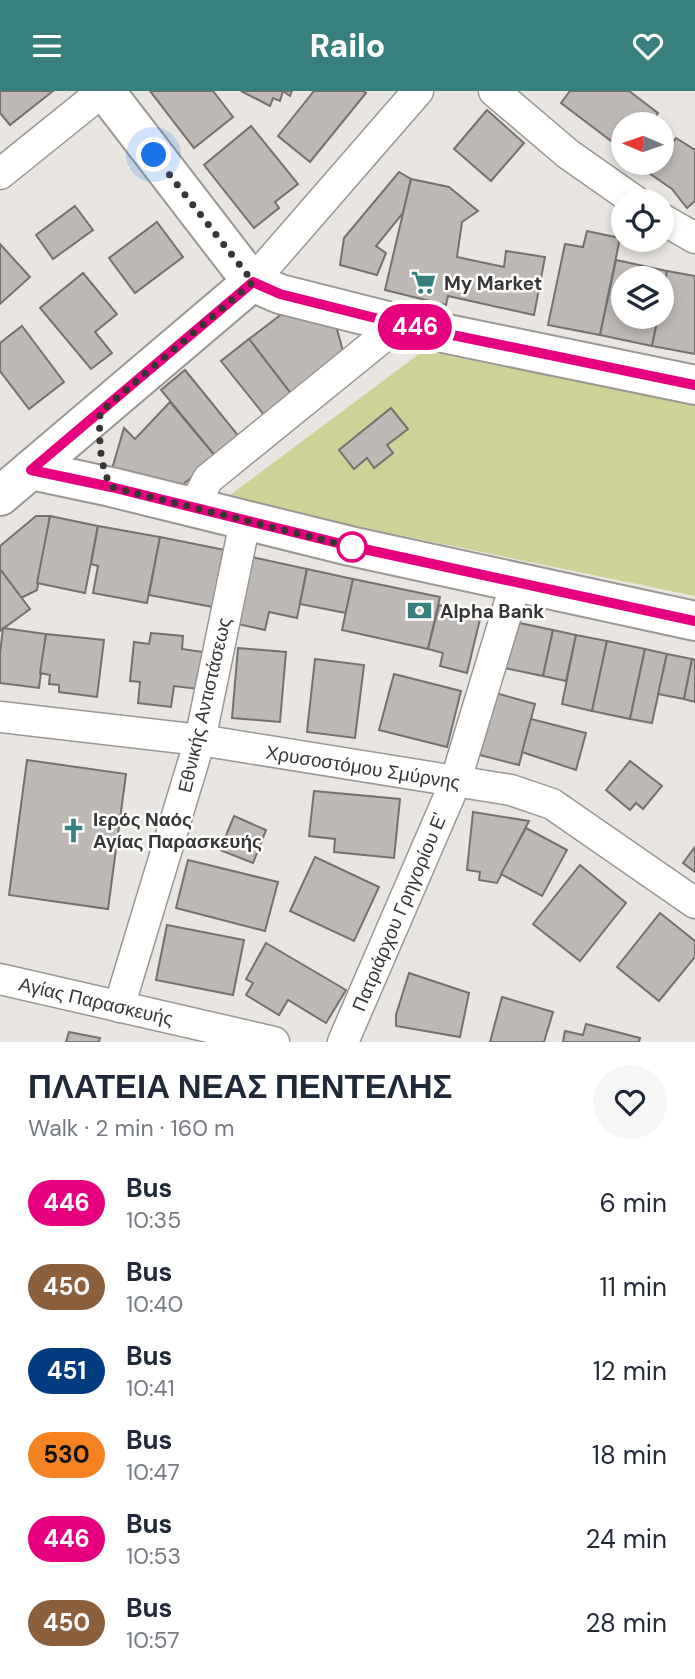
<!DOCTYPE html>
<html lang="en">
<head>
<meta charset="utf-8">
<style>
	:root { --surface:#fff; --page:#f6f6f7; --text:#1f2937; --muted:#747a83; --accent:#38807d }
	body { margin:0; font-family:"DM Sans",sans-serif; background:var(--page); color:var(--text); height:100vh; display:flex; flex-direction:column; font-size:26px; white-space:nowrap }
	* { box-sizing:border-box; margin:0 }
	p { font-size:23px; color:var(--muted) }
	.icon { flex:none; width:38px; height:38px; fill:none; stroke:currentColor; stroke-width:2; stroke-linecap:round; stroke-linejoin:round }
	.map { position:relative; height:951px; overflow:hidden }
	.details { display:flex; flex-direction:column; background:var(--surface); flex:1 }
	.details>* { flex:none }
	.badge { padding:0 14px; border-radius:23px; font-size:24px; line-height:46px }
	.needle { width:46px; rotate:272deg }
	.buttons { position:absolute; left:611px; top:21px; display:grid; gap:14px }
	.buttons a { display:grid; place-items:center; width:63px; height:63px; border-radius:50%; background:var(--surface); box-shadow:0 4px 10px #0003; font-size:35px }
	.you { position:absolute; width:35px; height:35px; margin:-18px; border:5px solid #fff; border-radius:50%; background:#1a73e8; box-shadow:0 0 0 10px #1a73e833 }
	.map>.badge { position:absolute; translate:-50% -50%; box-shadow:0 0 0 4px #fff }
	.round { display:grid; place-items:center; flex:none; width:74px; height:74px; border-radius:37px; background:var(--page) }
	.head { display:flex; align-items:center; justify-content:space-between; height:119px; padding:0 28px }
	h1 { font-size:33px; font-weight:800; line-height:52px }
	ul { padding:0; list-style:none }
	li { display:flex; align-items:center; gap:21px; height:84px; padding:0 28px }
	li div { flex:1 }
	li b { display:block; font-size:26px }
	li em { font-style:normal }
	li .badge { min-width:77px; font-weight:700; text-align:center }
	header { display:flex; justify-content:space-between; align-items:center; height:91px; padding:0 28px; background:var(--accent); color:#fff; font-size:32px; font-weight:800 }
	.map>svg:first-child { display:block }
	.green { fill:#cfd296 }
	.building { fill:#bfb9b5; stroke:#76716e; stroke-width:2 }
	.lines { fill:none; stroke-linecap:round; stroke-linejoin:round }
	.street-casing { stroke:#9a9692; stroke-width:33 }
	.secondary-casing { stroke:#9a9692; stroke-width:42 }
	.street { stroke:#fff; stroke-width:30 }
	.secondary { stroke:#fff; stroke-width:38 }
	.line-casing { stroke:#fff; stroke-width:16 }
	.line { stroke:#e6007e; stroke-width:10 }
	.walk { stroke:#383634; stroke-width:7; stroke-dasharray:0 12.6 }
	.stop-dot { fill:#fff; stroke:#e6007e; stroke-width:3.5 }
	.labels { text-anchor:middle; stroke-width:5; stroke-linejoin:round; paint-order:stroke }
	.poi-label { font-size:19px; font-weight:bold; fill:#383634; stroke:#fff; text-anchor:start }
	.street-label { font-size:19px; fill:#383634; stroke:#fff }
</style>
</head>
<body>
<header><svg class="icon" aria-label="menu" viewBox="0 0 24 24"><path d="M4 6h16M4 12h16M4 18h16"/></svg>Railo<svg class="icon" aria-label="heart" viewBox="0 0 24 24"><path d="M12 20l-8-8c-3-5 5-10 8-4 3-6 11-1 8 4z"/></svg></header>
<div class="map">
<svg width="695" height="951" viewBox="0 0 695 951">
	<rect width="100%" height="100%" fill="#e9e5e0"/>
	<path class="green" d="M 423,260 L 695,313 L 695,505 L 225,408 Z"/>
	<g class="building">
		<path d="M 0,0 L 53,0 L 10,34 L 0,22 Z"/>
		<path d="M 150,0 L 213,0 L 233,26 L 194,57 Z"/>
		<path d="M 241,0 L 292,0 L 290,5 L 283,0 L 280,10 L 273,7 L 270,15 Z"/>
		<path d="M 314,0 L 363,0 L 366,2 L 310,71 L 278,45 Z"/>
		<path d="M 570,0 L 629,0 L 658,22 L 650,33 L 623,33 L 623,59 L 561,12 Z"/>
		<path d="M 487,19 L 524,52 L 491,90 L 454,58 Z"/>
		<path d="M 251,35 L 298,93 L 275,111 L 279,117 L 254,137 L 204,74 Z"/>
		<path d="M 676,47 L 695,59 L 695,110 L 687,117 L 672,98 L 649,82 L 657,72 L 662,72 L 662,66 Z"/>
		<path d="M 399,81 L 411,88 L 403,122 L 376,155 L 386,162 L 377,184 L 340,174 L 344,147 Z"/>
		<path d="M 411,88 L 449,96 L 478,120 L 462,131 L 457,166 L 504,176 L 506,160 L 545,166 L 534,224 L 448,205 L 446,214 L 385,199 Z"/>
		<path d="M 75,115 L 93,139 L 53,168 L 36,144 Z"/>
		<path d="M 157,131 L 183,166 L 135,202 L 109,167 Z"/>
		<path d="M 587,140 L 620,147 L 600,244 L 548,234 L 565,153 L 583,156 Z"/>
		<path d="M 0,153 L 30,186 L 0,213 Z"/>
		<path d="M 616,169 L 667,180 L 662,209 L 662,187 L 623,187 L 623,226 L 658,226 L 652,255 L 600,244 Z"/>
		<path d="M 667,180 L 695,185 L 695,263 L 652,255 L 658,226 L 662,226 L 662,209 Z"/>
		<path d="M 83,182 L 117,223 L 95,241 L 112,262 L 91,278 L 40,217 Z"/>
		<path d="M 283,222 L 336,235 L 343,260 L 292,304 L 249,248 Z"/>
		<path d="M 22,235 L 64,291 L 29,318 L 0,280 L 0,252 Z"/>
		<path d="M 249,248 L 292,304 L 265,325 L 221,270 Z"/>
		<path d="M 185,279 L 241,348 L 216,366 L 161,299 Z"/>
		<path d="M 170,311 L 216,366 L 180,396 L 112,378 L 124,337 L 135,348 Z"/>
		<path d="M 391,317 L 408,338 L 387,354 L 393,362 L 374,377 L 367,367 L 354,378 L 339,359 Z"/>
		<path d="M 36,425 L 50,425 L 37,499 L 21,507 L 0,478 L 0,455 Z"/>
		<path d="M 50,425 L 98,435 L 85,502 L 37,492 Z"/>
		<path d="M 98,435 L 160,446 L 147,512 L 93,502 L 98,475 L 91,473 Z"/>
		<path d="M 160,446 L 225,459 L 213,516 L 149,504 Z"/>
		<path d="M 247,465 L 307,478 L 297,527 L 269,521 L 265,539 L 233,532 Z"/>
		<path d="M 0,478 L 30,518 L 0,540 Z"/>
		<path d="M 307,478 L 353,488 L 346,522 L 300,513 Z"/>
		<path d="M 353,488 L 440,506 L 428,558 L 342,539 Z"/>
		<path d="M 439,514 L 481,524 L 467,582 L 440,575 L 443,562 L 428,558 Z"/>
		<path d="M 505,529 L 553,539 L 543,585 L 495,575 Z"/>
		<path d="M 3,537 L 46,543 L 39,597 L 0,592 L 0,563 Z"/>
		<path d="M 553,539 L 576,544 L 566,590 L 543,585 Z"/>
		<path d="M 151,542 L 183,545 L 182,558 L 203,561 L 198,598 L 174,595 L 171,616 L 138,612 L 140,591 L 130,590 L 134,551 L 149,553 Z"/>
		<path d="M 46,543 L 104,549 L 97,606 L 59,601 L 59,594 L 49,593 L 50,584 L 40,582 Z"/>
		<path d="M 576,544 L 607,550 L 592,620 L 562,613 Z"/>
		<path d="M 607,550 L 645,558 L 630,628 L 592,620 Z"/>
		<path d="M 238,557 L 286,561 L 280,631 L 232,627 Z"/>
		<path d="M 645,558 L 667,563 L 652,632 L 630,628 Z"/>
		<path d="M 667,563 L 692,568 L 684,608 L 658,603 Z"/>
		<path d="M 315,568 L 364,574 L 355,647 L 307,641 Z"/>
		<path d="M 692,568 L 695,569 L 695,611 L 684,608 Z"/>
		<path d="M 394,583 L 461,600 L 447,656 L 379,639 Z"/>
		<path d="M 488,600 L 535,613 L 519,674 L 472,662 Z"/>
		<path d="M 531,628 L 586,642 L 576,679 L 522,661 Z"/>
		<path d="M 27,669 L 126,683 L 108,818 L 9,804 Z"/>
		<path d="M 630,670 L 662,695 L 643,718 L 636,712 L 630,719 L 606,699 Z"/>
		<path d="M 314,700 L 400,708 L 394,767 L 334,761 L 335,748 L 309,745 Z"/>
		<path d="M 473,721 L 529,730 L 497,792 L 479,789 L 480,781 L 467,779 Z"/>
		<path d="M 234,725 L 266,739 L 253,772 L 220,759 Z"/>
		<path d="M 526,737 L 567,759 L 542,805 L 501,783 Z"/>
		<path d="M 695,756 L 695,781 L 683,772 Z"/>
		<path d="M 315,766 L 379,796 L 354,850 L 290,820 Z"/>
		<path d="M 188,769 L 278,791 L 265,840 L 176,817 Z"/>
		<path d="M 580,774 L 626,812 L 580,870 L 533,833 Z"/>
		<path d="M 660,822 L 695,850 L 695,866 L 659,910 L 617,876 Z"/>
		<path d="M 167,834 L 244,849 L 233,904 L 156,889 Z"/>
		<path d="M 266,852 L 346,899 L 326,932 L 288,909 L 279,924 L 246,904 L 253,892 L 246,888 Z"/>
		<path d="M 409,882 L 469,902 L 460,946 L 396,935 L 396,924 Z"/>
		<path d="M 502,906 L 553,921 L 544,951 L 490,951 Z"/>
		<path d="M 586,933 L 640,947 L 639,951 L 563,951 L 565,940 L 583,944 Z"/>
		<path d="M 69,941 L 100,947 L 99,951 L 66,951 Z"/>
	</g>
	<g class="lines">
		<defs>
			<g id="street">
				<path d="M 494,0 L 568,63 L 635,110"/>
				<path d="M 0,83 L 103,0"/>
				<path d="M 662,128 L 695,147"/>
				<path d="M 252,191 L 418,0"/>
				<path d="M 193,417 L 208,388 L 399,233"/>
				<path d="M 0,626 L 200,649 L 511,699 L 552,713 L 695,812"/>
				<path d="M 0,888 L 274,951"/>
				<path d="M 119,916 L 200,649 L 245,431"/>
				<path d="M 343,951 L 455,692 L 516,491"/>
			</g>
			<g id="secondary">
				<path d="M 105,0 L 252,191 L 280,203 L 399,233 L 695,294"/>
				<path d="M 31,379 L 111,396 L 350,455 L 695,530"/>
				<path d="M 0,405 L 252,191"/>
			</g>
		</defs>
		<use href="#street" class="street-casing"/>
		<use href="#secondary" class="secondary-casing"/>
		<use href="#street" class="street"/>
		<use href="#secondary" class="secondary"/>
	</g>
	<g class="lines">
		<defs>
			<path id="line" d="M 695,294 L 399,233 L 280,203 L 253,191 L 31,379 L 111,396 L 350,455 L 695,530"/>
		</defs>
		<use href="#line" class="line-casing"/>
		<use href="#line" class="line"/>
		<path class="walk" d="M 154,64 L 253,191 L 100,321 C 99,348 99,372 111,396 L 352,456"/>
	</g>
	<defs>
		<symbol id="supermarket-bare" viewBox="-9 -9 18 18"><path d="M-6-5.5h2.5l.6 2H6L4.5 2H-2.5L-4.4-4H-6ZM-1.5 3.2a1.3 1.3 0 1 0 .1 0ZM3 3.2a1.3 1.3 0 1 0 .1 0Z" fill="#38807d" stroke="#fff" stroke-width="2.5" paint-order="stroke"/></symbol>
		<symbol id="bank-bare" viewBox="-9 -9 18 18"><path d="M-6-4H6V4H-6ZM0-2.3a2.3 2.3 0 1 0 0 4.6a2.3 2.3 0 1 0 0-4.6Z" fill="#38807d" stroke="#fff" stroke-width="2.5" paint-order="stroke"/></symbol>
		<symbol id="church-bare" viewBox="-9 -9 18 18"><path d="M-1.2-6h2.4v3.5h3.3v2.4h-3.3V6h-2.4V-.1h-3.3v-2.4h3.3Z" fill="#38807d" stroke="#fff" stroke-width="2.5" paint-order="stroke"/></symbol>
	</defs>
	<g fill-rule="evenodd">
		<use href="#supermarket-bare" x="406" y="174" width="35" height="35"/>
		<use href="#bank-bare" x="402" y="502" width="35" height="35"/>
		<use href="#church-bare" x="56" y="722" width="35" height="35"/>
	</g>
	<circle class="stop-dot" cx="352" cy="456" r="14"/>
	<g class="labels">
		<g class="poi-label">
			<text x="444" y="199">My Market</text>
			<text x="440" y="527">Alpha Bank</text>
			<text x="93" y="735">Ιερός Ναός<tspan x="93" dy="22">Αγίας Παρασκευής</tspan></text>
		</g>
		<g class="street-label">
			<text transform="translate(204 614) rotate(-77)" y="7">Εθνικής Αντιστάσεως</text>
			<text transform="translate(363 676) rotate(9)" y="7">Χρυσοστόμου Σμύρνης</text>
			<text transform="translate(399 821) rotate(-67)" y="7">Πατριάρχου Γρηγορίου Ε'</text>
			<text transform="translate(96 910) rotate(13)" y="7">Αγίας Παρασκευής</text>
		</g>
	</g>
</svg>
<div class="buttons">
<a><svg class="needle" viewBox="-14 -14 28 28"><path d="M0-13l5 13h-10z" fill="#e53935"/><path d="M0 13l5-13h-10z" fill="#747a83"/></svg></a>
<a><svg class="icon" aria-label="locate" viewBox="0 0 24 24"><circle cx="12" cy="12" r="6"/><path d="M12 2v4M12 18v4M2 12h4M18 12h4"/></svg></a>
<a><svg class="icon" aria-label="layers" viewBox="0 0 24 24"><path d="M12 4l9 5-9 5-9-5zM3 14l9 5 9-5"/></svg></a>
</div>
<div class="you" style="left:154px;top:64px"></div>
<b class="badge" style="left:415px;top:236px;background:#e6007e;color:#fff">446</b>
</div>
<section class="details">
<div class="head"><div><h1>ΠΛΑΤΕΙΑ ΝΕΑΣ ΠΕΝΤΕΛΗΣ</h1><p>Walk · 2 min · 160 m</p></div><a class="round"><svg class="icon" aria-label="heart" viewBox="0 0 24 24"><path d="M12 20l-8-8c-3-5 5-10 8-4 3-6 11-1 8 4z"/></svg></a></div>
<ul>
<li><span class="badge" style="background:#e6007e;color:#fff">446</span><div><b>Bus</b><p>10:35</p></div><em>6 min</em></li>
<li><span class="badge" style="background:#8b5e3c;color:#fff">450</span><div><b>Bus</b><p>10:40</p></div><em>11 min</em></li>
<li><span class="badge" style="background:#003b80;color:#fff">451</span><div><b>Bus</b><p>10:41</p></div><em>12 min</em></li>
<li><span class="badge" style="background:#f58220;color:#111">530</span><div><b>Bus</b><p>10:47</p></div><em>18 min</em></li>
<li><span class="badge" style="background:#e6007e;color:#fff">446</span><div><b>Bus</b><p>10:53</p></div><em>24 min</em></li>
<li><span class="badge" style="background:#8b5e3c;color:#fff">450</span><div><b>Bus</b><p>10:57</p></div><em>28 min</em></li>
</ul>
</section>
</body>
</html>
